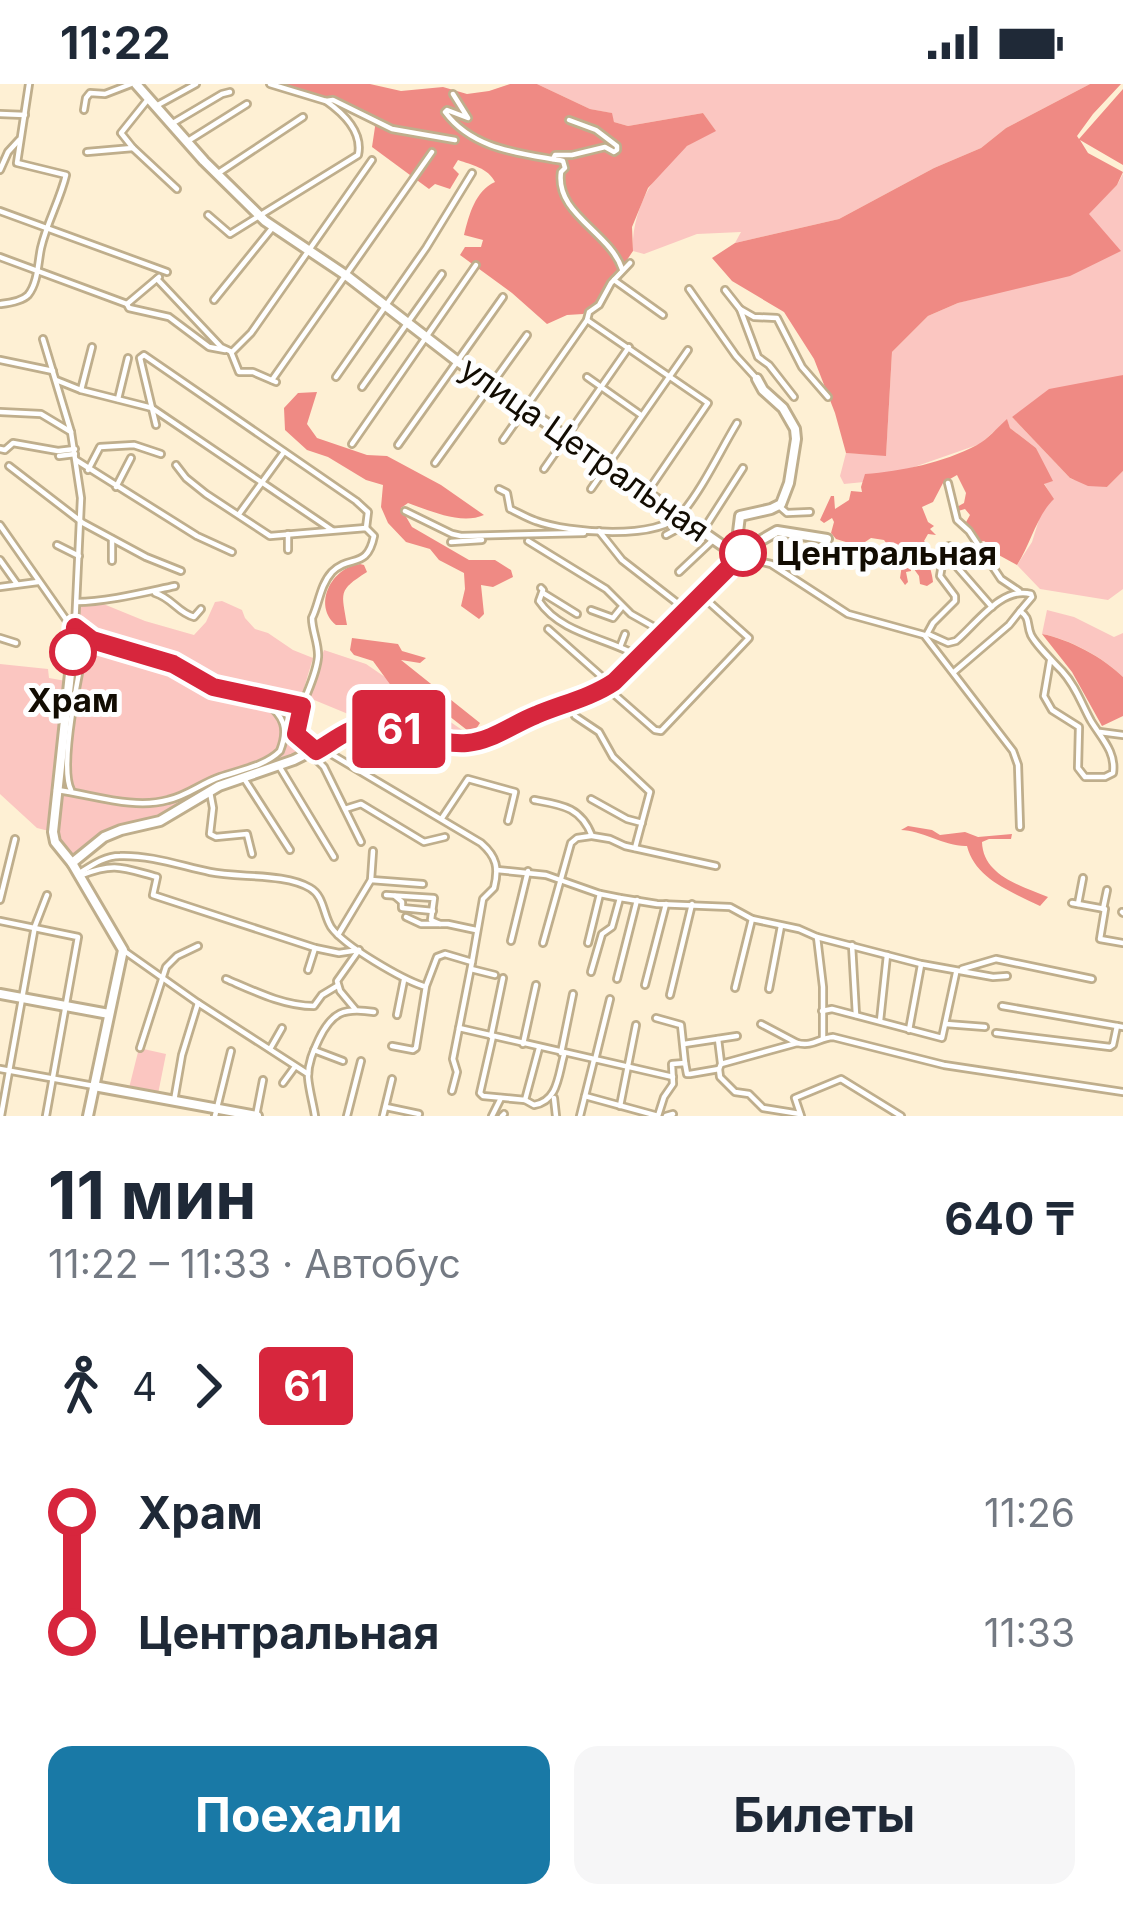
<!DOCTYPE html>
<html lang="ru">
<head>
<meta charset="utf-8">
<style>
	:root { --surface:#fff; --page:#f6f6f7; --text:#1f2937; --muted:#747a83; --accent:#1979a6 }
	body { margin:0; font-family:Inter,sans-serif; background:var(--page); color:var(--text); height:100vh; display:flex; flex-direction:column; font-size:45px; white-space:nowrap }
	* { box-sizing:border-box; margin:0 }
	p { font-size:39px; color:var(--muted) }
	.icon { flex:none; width:66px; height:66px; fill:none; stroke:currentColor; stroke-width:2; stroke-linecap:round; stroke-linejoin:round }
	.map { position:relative; height:1032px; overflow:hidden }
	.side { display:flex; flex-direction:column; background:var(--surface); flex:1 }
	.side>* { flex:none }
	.badge { padding:0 24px; border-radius:9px; font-size:42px; line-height:78px }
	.map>.badge { position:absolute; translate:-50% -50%; box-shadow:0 0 0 6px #fff }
	.legs { display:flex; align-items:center; gap:18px; height:132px; padding:0 48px; font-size:39px }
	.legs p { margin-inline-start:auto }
	.overview { display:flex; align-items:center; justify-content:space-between; height:204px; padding:0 48px }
	h1 { font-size:66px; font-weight:700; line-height:90px }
	.button { display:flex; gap:24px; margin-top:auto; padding:24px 48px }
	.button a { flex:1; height:138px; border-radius:24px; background:var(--accent); color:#fff; font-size:48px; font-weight:700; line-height:138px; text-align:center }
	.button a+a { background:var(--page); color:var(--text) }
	ul { padding:0 48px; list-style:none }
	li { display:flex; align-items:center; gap:42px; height:120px; font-size:45px }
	li i { display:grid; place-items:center; width:18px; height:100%; margin:0 15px; background:currentColor }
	li i::after { content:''; width:30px; height:30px; margin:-15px; border:9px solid; border-radius:50%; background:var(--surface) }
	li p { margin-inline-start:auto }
	li:first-child i { background:linear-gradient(#0000 50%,currentColor 0) }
	li:last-child i { background:linear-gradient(currentColor 50%,#0000 0) }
	.status { display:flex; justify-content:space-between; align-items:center; height:84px; padding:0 60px; background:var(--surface); direction:ltr }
	.status svg { height:33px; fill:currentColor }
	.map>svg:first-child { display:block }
	.green { fill:#fbc6c1 }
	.forest { fill:#ef8a84 }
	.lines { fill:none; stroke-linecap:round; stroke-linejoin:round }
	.minor-casing { stroke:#bfae8c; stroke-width:10 }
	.tertiary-casing { stroke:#bfae8c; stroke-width:14 }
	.minor { stroke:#fff; stroke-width:4.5 }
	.tertiary { stroke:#fff; stroke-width:8 }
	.line-1-casing { stroke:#fff; stroke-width:27 }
	.line-1 { stroke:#d7263d; stroke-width:18 }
	.stop-1-dot { fill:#fff; stroke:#d7263d; stroke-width:6 }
	.labels { text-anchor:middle; stroke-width:10; stroke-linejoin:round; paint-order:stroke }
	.street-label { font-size:33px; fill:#120c02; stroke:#fefefe }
	.stop-label { font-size:33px; font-weight:bold; fill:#120c02; stroke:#fefefe; text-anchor:start }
</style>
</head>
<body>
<div class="status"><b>11:22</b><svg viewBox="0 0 49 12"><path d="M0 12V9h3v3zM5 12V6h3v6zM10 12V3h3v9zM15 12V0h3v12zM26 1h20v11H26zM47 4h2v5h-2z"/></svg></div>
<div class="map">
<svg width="1123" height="1032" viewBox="0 0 1123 1032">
	<rect width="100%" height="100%" fill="#fef0d4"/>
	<g class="green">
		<path d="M 537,0 L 1090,0 L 1006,44 L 981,64 L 934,84 L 839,135 L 735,159 L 741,148 L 697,150 L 644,170 L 633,167 C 631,126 655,83 690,60 C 698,55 708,51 715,46 L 703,29 L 628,42 L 614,38 L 611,29 L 590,25 Z"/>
		<path d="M 1123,90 L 1123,291 L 1012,333 L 1071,395 L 1107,403 L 1123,387 L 1123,505 L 1108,516 L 1040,505 L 1017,481 L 1032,458 L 1042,426 L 1053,415 L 1044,399 L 1052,397 L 1036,364 L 1010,344 L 1007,336 L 980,360 L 897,389 L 890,388 L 864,398 L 844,400 L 840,392 L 846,369 L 886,371 L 892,268 L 928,232 L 958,219 L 1013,204 L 1120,167 L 1088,130 L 1117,101 Z"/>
		<path d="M 222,517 L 242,526 L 245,534 L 255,545 L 268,549 L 293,566 L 313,574 L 302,611 L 298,642 L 316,667 L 240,692 L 180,727 L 145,741 L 112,746 L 74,773 L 62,761 L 58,748 L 82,545 L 86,540 L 76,537 L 79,521 L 101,519 L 145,537 L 194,551 L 206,538 L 215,518 Z"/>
		<path d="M 1047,526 L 1074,533 L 1114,553 L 1123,549 L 1123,593 C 1104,574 1070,555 1042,550 Z"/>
		<path d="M 324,566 L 366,580 L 468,650 L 461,656 L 406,642 L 365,637 L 307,613 Z"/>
		<path d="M 0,580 L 48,585 L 49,594 L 66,597 L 53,748 L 37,744 L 0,710 Z"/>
		<path d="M 139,964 L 166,970 L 158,1010 L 129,1004 Z"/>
	</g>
	<g class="forest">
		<path d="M 281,0 L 370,0 L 401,7 L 443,3 L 467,10 L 489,7 L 510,0 L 537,0 L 590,25 L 612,29 L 614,38 L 628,42 L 703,29 L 716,47 L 687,62 L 648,104 L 632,143 L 633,167 L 598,219 L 583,230 L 567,231 L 547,240 L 512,209 L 460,171 L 465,163 L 481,163 L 483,156 L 464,151 C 469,131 475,107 495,98 C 488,84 472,81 458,76 L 453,84 L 459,90 L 450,105 L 435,100 L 429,105 L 372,63 L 375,43 L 371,30 Z"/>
		<path d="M 1090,0 L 1121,0 L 1093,30 L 1077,52 L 1079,55 L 1123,5 L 1123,81 L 1080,56 L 1088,69 L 1123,88 L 1117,101 L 1089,130 L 1121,167 L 1070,192 L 958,219 L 928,232 L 892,268 L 886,372 L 846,369 L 835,329 L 814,275 L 784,228 L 732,197 L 712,174 L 735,159 L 839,135 L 934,84 L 981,64 L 1006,44 Z"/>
		<path d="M 1123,291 L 1123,387 L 1107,403 L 1088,402 L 1070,394 L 1012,333 L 1049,305 Z"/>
		<path d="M 317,308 L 307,340 L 317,354 L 367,371 L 387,372 L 441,401 L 484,431 C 461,441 431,427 408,419 L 401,424 L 412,443 L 469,476 L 495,476 L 511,486 L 513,493 L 493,503 L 481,501 L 484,530 L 479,535 L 461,522 L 465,505 L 464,489 L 439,476 L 430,465 L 406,458 L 388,439 L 381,423 L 383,401 L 366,396 L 328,373 L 307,366 L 285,346 L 284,324 L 298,309 Z"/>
		<path d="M 1007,335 L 1010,344 L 1036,364 L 1053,397 L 1044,400 L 1054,415 C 1037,431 1031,459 1017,481 L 995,469 L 993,463 L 984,457 L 979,458 L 965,440 L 970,431 L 965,425 L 958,427 L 955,424 L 964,419 L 966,409 L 957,391 L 943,399 L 933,418 L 922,423 L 928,438 L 934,442 L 930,445 L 936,451 L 928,450 L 924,457 L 929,462 C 925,476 932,485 933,498 L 927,502 L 920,500 L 919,492 L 911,481 L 911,487 L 906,488 L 908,498 L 905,501 L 900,494 L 902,481 L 884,456 L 871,454 L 859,462 L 836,455 L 831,449 L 834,438 L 832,434 L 824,439 L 820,436 L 831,412 L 834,412 L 835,425 L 849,416 L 851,407 L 862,408 L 861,403 L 865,390 C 902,387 943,379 977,361 C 988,355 997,344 1007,335 Z"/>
		<path d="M 360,480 L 364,481 L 367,488 C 337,507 342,508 347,541 L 336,541 C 312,521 332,483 360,480 Z"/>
		<path d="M 1042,550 C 1069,555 1104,574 1123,593 L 1123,632 L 1102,642 L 1072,588 Z"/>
		<path d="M 352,554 L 398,560 L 402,567 L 426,574 L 420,579 L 401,576 L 480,639 L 476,645 L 467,646 L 417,607 L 392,603 L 373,577 L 354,571 L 350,566 Z"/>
		<path d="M 908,742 L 932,746 L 940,751 L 965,748 L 978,753 L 1012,750 L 1011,755 L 989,755 L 982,758 C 983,792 1022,802 1048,813 L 1040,822 C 1012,808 975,795 967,762 C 946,763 921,746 901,746 Z"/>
	</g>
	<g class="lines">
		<defs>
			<g id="minor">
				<path d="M 270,0 L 326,17 L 333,16 L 392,45 L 455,56"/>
				<path d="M 453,10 L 468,34 L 447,26 L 445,28 C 473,66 520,69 563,77 L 565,84 L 561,88 C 555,130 610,148 622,185"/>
				<path d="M 149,14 L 121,49 L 133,64 L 177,105"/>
				<path d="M 156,22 L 196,0"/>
				<path d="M 84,26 L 86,14 L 90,9 L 105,10 L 131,0"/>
				<path d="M 0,30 L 25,31"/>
				<path d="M 173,39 L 222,10 L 230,8"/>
				<path d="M 188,57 L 247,20"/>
				<path d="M 87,68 L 133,64"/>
				<path d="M 553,75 L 555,71 L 572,71 L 605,63 L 614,68 L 617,66 L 617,62 L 596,46 L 569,36"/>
				<path d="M 0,86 L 8,68 L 19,56"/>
				<path d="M 217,90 L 303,33"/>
				<path d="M 0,127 L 167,188"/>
				<path d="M 208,131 L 230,150 L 358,71 C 363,48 343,29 326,17"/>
				<path d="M 0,173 L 127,220"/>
				<path d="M 157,195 L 221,263 L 232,268 L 251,249 L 372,76"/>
				<path d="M 614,196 L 663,231"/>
				<path d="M 689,205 L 736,272 L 757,295"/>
				<path d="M 725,206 L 740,225"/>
				<path d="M 214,216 L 273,143"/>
				<path d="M 1,220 C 10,219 22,217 28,211 C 38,199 38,178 41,164 C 47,138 60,116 66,91 L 17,79 L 29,0"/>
				<path d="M 127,220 L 129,224 L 169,233 L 209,263 L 225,266"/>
				<path d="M 127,220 L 159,193"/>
				<path d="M 587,236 L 708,319 L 646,410"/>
				<path d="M 43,255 L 71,348 L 81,414 L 75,543 L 91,556 L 173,580 L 213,603 L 301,622"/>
				<path d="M 231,268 L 239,288 L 253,288 L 276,298"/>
				<path d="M 0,276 L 53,287"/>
				<path d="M 336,293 L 426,164 L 472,89"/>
				<path d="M 587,293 L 641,331"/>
				<path d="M 56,296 L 81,306 L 152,324 L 332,446"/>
				<path d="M 272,296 L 432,68"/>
				<path d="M 362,303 L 442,190"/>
				<path d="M 81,306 L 92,263"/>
				<path d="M 794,313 L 769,281 L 758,273 L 740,225 L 754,233 L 777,234 L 802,283 L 828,313"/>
				<path d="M 118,315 L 128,274"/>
				<path d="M 0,328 L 41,330 L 71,348"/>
				<path d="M 156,341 L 140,274 L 144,271 L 356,417 L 368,428 L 366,444"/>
				<path d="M 503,356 L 587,236 L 589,228 L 599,221 L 611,199 L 630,179"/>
				<path d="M 352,360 L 476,181"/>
				<path d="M 398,361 L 503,213"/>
				<path d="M 0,365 L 5,366 L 13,359 L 58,367 L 75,365"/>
				<path d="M 59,372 L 75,370"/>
				<path d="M 76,376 L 197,452 L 232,468"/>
				<path d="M 435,379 L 527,251"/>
				<path d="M 176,381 L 186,394 L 206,410 L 270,452 L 366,444 L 374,452 C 367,486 350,470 332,488 C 320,501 319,520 312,534 C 312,547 319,560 318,573 C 316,598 297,622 296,650 L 316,667"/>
				<path d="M 9,382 L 83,439 L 146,473 L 181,487"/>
				<path d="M 544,385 L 629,263"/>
				<path d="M 88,386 L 100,363 L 134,361 L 161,370"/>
				<path d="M 948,399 L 957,436 L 969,447 L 1001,495 L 1019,507"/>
				<path d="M 116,403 L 131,374"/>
				<path d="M 499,405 L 507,409 L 510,425 C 519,429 527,434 536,437 C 568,449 659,457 682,429 C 703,404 720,367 737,339"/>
				<path d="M 591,405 L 688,266"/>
				<path d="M 779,422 L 787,429 L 810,428"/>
				<path d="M 405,427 L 452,450 L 461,452 L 584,449"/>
				<path d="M 239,430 L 284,368"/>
				<path d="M 0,441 L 72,544"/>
				<path d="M 599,447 L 622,476 L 685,525"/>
				<path d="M 702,448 L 743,384"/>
				<path d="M 288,450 L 288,466"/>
				<path d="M 666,451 L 688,439"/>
				<path d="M 112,455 L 112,477"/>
				<path d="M 528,457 L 606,505 L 631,530 L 663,548"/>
				<path d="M 451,458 L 482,456"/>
				<path d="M 57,461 L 79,472"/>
				<path d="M 740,473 L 771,480 L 848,530 L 924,551 L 1013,667 L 1018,681 L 1020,743"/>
				<path d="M 0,476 L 17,500"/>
				<path d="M 679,488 L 714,455"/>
				<path d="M 0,503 L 38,498"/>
				<path d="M 541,504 L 543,506 L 539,517 C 561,550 608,554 640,573"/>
				<path d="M 155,509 C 172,514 178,529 194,533 L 201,525"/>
				<path d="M 543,509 L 577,530"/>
				<path d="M 77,518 C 106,518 146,508 175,502"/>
				<path d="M 591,526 L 613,534 L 621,524"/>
				<path d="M 548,545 L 610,600"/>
				<path d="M 927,550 L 933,539 L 955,517 L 955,512 L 940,492 L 945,464 L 949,462 L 958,484 L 992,523"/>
				<path d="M 928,550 L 948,559 L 956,557 C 977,539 1002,502 1031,510 L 1032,513 L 1021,526"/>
				<path d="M 0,554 L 16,559"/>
				<path d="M 620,563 L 625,550"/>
				<path d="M 954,588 L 1009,541 L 1020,527 C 1031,535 1026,539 1031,551 C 1035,559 1055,580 1062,587 C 1076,602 1082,621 1091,637 C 1102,655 1116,668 1113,689 L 1105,693 L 1085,693 L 1078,684 L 1079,643 L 1052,626 L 1044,612 L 1050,577"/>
				<path d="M 606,603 L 655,646 L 661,647 L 749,554 L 701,511"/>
				<path d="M 570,620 L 575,632 L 599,648 L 613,673 L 650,708 L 635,764"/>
				<path d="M 1100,648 L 1123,651"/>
				<path d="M 321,664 L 481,759 C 497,773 499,784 494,804 L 483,815 L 472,878 L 445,870 L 437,873 L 426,902 L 416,964 L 413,966 L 392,962"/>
				<path d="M 310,669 L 324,683 L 361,758"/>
				<path d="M 279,682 L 334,773"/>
				<path d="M 243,693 L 290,766"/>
				<path d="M 56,706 C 91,710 133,726 168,716 C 187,712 202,699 220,693 C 240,686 265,682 280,667 C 289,644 284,633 266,618"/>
				<path d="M 71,706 C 59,683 78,593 84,564 L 91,556"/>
				<path d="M 210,708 L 213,724 L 210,750 L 216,753 L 247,750 L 252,770"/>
				<path d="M 591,715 L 627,735 L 642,739"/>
				<path d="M 534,716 C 562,721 581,723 592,752 L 610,755 L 625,762 L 716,782"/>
				<path d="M 345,725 L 361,720 L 424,758 L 445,753"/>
				<path d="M 442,734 L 468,695 L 515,708 L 508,737"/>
				<path d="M 497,786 L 546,791 L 600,810 L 620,814 L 657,820 L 730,823 L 752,835 L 799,845 L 817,853 L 921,880 L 993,893 L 1007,892"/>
				<path d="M 78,790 C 91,782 104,772 120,772 C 151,771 181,782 210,788 C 239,794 285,789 310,804 C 324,812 323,830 331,843 C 344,862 402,895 423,902"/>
				<path d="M 82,791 C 115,778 123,784 157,793 L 153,811 L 315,864 L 339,869 L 359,866"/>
				<path d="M 371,796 L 423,800"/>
				<path d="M 386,811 L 434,814 L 431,836 L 440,840"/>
				<path d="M 395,812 L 402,818 L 402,824 L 433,827"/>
				<path d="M 0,816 L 15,755"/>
				<path d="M 1072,819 L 1105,825 L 1100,855 L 1123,859"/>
				<path d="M 1078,820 L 1083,794"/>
				<path d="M 1103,825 L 1107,806"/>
				<path d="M 1122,828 L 1123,829"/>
				<path d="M 406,833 L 421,840 L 448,840 L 476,846"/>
				<path d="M 0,837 L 78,853 L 46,1032"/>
				<path d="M 338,851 L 371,796 L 373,767"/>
				<path d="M 817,853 L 823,903 L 823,954"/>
				<path d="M 511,857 L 528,787"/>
				<path d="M 543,859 L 571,759 L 577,754 L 591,752"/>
				<path d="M 588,859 L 600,810"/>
				<path d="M 852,861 L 856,931"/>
				<path d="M 123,866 L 198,919 L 308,990"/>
				<path d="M 471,885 L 495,891"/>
				<path d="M 962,885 L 996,875 L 1092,895"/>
				<path d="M 308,886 L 315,864"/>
				<path d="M 591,888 L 602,850 L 612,843 L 620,814"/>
				<path d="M 226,895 C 254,907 284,922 314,922 L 322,911 L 337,902"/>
				<path d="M 617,895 L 637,816"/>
				<path d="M 645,901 L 666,820"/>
				<path d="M 735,904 L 752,835"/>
				<path d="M 769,905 L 781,842"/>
				<path d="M 670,911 L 692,820"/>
				<path d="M 1002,922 L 1123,943"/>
				<path d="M 355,925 L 340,907 L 337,897 L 359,866"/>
				<path d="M 822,927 L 832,925 L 942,954 L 956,889"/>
				<path d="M 397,931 L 404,896"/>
				<path d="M 656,934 L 681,941 L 685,979"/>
				<path d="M 880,937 L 887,871"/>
				<path d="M 761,940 L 797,959"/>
				<path d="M 946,940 L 985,943"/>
				<path d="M 459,944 L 673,993"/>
				<path d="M 909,946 L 921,881"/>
				<path d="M 996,949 L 1110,963 L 1113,961 L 1117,942"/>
				<path d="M 491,952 L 503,894"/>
				<path d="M 493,952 L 480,1009 L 483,1012 L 525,1016 L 534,1021 C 558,1017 558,992 564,971"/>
				<path d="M 718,955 L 721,979"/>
				<path d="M 523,960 L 536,901"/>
				<path d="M 684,960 L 737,952"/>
				<path d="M 140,964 L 166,883 L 177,872 L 198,862"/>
				<path d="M 270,965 L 282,944"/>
				<path d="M 314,966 L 343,977"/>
				<path d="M 561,969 L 573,910"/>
				<path d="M 595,976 L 610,915"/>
				<path d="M 0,985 L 94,1002"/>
				<path d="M 719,985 L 720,993 L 735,1008 L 749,1010 L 763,1024 L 800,1030"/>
				<path d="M 283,999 L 294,984"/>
				<path d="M 452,1007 L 457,988 L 453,975 L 472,878"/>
				<path d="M 585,1012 L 658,1032 L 664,1013 L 673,1000 L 672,980 L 685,979 L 687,990 L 690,990 L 719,985 L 721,980 L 797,959 C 813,963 819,954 833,953 L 944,981 L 1123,1008"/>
				<path d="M 554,1014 L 556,1032"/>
				<path d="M 525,1016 L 539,964"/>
				<path d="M 174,1017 L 182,971 L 198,919"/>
				<path d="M 620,1022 L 636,941"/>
				<path d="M 386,1023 L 419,1030"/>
				<path d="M 1,1032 L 35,842 L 47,811"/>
				<path d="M 215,1032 L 231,967"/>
				<path d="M 256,1032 L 263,996"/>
				<path d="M 315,1032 C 313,1019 309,1006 308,993 C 308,979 313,968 319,955 C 332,928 344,923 374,928"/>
				<path d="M 347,1032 L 361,977"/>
				<path d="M 383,1032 L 392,995"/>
				<path d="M 492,1032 L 501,1014"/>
				<path d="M 502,1032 L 504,1030"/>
				<path d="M 580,1032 L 594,976"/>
				<path d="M 666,1032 L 673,1030"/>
				<path d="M 801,1032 L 795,1014 L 841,995 L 901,1032"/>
			</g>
			<g id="tertiary">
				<path d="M 136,0 L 204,77 L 265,137 L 347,192 L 457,277 L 739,473"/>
				<path d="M 746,465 L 777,447 L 827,455"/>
				<path d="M 75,543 L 53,748 L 55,758 L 72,779 L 123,866 L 88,1032"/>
				<path d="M 72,779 L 104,753 L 121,746 L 160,737 L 219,702 L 294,676 L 360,643 L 387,642 L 445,657 L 470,659 L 598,608 L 614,598 L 746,465 L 738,448 L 740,432 L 771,425 L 781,420 L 789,399 L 796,355 L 795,345 L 783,324 L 763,306 L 757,295"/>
				<path d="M 0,910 L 109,930"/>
				<path d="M 94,1002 L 257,1032"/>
			</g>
		</defs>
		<use href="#minor" class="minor-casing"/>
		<use href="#tertiary" class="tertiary-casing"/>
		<use href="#minor" class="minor"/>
		<use href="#tertiary" class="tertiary"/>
	</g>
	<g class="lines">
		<defs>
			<path id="line-1" d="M 73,568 L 75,543 L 92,556 L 173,580 L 213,603 L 302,622 L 296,650 L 316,667 C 331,659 348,644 366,642 C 400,637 433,662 467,659 C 492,657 513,640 536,631 C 562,620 590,614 614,598 L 743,469"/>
		</defs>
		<use href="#line-1" class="line-1-casing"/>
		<use href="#line-1" class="line-1"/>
	</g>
	<g class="stop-1-dot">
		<circle cx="743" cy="469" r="21"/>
		<circle cx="73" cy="568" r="21"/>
	</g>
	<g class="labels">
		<g class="street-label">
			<text transform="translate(585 365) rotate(35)" y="12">улица Цетральная</text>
		</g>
		<g class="stop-label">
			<text x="776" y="481">Центральная</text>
			<text x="73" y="628" text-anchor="middle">Храм</text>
		</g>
	</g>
</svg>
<b class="badge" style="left:399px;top:645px;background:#d7263d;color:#fff">61</b>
</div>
<section class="side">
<div class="overview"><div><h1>11 мин</h1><p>11:22 – 11:33 · Автобус</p></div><b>640 ₸</b></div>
<div class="legs"><svg class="icon" aria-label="walk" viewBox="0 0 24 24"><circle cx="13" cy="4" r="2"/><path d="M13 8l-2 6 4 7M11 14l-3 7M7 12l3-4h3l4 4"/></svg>4<svg class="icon" aria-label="forward" viewBox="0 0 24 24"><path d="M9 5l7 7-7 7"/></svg><b class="badge" style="background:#d7263d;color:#fff">61</b></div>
<ul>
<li><i style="color:#d7263d"></i><b>Храм</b><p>11:26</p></li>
<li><i style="color:#d7263d"></i><b>Центральная</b><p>11:33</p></li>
</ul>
<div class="button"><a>Поехали</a><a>Билеты</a></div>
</section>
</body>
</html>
